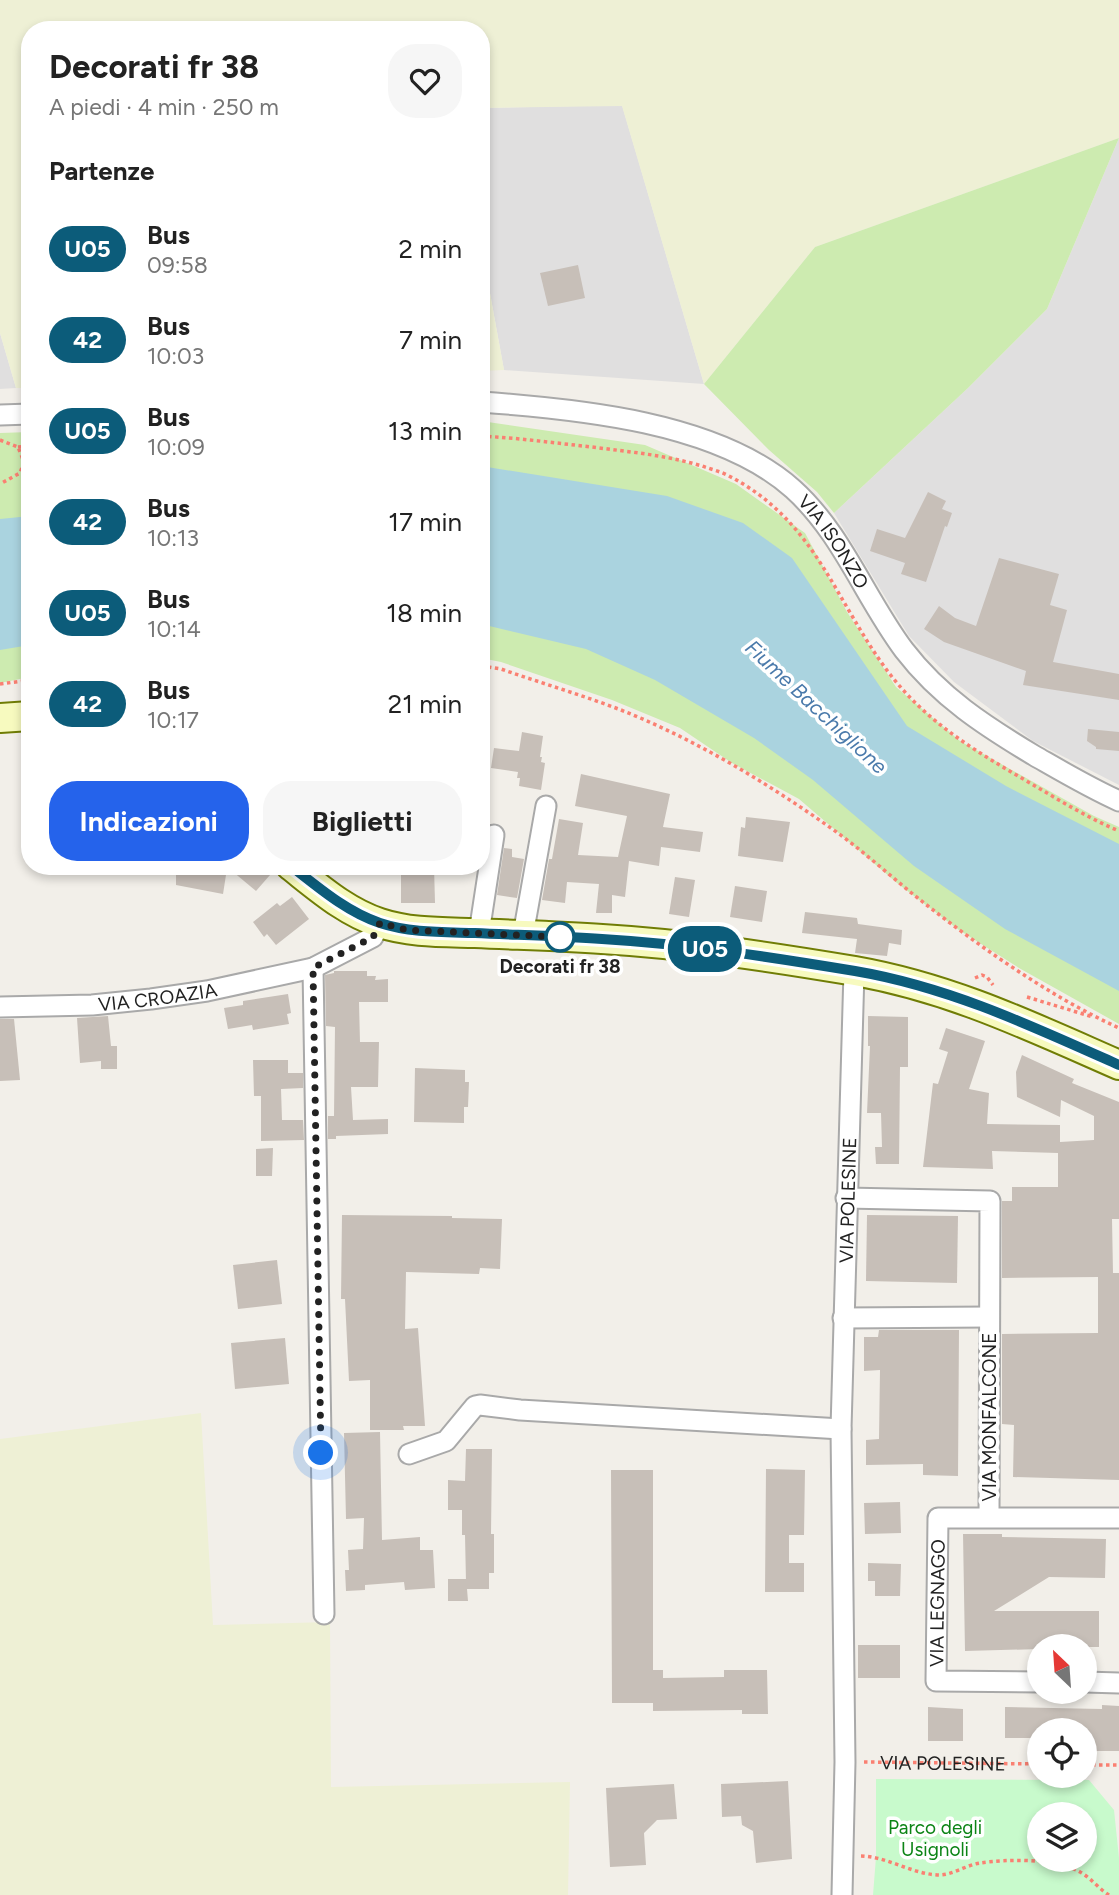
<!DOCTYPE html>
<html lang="it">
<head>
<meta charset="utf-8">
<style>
	:root { --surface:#fff; --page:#f6f6f6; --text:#222; --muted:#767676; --accent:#2563eb }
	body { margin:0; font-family:Figtree,sans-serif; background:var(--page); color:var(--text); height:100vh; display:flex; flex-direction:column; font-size:26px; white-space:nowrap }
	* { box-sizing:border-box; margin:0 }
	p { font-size:23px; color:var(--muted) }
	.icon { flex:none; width:38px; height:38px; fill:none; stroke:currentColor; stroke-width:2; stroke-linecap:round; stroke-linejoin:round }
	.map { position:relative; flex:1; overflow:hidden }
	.side { position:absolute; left:21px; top:21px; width:469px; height:854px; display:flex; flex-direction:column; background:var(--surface); border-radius:28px; box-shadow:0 4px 10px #0003 }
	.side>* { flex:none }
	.badge { padding:0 14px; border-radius:23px; font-size:24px; line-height:46px }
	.needle { width:46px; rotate:335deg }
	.controls { position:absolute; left:1027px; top:1634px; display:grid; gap:14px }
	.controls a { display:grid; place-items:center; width:70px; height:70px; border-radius:50%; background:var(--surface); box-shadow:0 4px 10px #0003; font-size:35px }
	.you { position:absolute; width:35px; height:35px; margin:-18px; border:5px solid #fff; border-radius:50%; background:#1a73e8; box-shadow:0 0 0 10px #1a73e833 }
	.map>.badge { position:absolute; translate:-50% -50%; box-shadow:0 0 0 4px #fff }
	h2 { padding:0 28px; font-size:26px; line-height:63px }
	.round { display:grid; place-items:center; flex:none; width:74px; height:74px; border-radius:28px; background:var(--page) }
	.summary { display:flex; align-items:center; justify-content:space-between; height:119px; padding:0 28px }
	h1 { font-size:33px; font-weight:700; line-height:52px }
	.cta { display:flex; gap:14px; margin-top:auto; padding:14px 28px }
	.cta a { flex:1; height:80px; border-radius:28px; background:var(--accent); color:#fff; font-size:28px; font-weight:700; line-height:80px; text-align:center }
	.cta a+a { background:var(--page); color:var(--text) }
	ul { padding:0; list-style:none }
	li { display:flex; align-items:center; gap:21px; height:91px; padding:0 28px }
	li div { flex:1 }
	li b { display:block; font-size:26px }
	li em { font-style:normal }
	li .badge { min-width:77px; font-weight:700; text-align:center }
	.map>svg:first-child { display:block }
	.residential { fill:#e0dfdf }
	.farmland { fill:#eef0d5 }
	.grass { fill:#cdebb0 }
	.park { fill:#c8facc; fill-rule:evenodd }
	.water { fill:#aad3df }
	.building { fill:#c7bfb8 }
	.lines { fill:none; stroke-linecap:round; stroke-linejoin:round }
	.street-casing { stroke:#a9a9a9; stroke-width:23 }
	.secondary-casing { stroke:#707d05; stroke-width:32 }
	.path { stroke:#fa8072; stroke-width:3.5; stroke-dasharray:3.5 3.5; stroke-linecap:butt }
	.street { stroke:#fff; stroke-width:19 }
	.secondary { stroke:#f7fabf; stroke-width:28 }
	.line-casing { stroke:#fff; stroke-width:16 }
	.line { stroke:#0c5c7a; stroke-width:10 }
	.walk { stroke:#222; stroke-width:7; stroke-dasharray:0 12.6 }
	.stop-dot { fill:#fff; stroke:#0c5c7a; stroke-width:3.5 }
	.labels { text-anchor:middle; stroke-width:7; stroke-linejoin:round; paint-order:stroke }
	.street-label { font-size:19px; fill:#222; stroke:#fff }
	.stop-label { font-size:19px; font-weight:bold; fill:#222; stroke:#fff }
	.park-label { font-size:19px; fill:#0c8416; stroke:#fff }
	.water-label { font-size:21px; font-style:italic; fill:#4a7aab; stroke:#fff }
</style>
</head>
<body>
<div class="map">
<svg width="1119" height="1895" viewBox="0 0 1119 1895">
	<rect width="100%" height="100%" fill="#f2efe9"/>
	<g class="residential">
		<path d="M 622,105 L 704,384 L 504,370 L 481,244 L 481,108 Z"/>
		<path d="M 1119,138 L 1119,785 L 1033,741 L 954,682 L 909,636 L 834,513 L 968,388 L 1047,309 Z"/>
		<path d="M 0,333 L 16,388 L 0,389 Z"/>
	</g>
	<g class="farmland">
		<path d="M 0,0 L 1119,0 L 1119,138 L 815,247 L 704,384 L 622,106 L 481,108 L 481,30 L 30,30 L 30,388 L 16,388 L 0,333 Z"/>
		<path d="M 481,244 L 504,370 L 481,371 Z"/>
		<path d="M 201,1413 L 213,1625 L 330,1622 L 331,1787 L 570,1782 L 568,1895 L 0,1895 L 0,1439 Z"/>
	</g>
	<g class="grass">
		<path d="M 1119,138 L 1047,309 L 968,388 L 834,513 L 817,492 L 769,450 L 704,384 L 815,247 Z"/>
		<path d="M 481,421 L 645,445 L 736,484 L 805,533 L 847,612 L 896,687 L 960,741 L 1094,816 L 1119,827 L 1119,1024 L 1019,968 L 959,930 L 897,883 L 799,799 L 732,763 L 680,728 L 612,700 L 501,662 L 481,658 Z"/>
		<path d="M 30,432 L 30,677 L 0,683 L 0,433 Z"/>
	</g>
	<path class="park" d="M 876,1779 L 1089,1780 L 1114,1810 L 1119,1858 L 1119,1895 L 873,1895 L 876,1857 ZM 1040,1815 L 1085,1815 L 1085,1860 L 1040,1860 Z"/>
	<g class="water">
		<path d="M 481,466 L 667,496 L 743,523 L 792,558 L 907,726 L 1006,786 L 1119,844 L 1119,991 L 1005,929 L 914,866 L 813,780 L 754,738 L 655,680 L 586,649 L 481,624 Z"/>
		<path d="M 30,516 L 30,645 L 0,650 L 0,519 Z"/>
	</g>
	<g class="building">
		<path d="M 578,265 L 585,298 L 548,306 L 540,273 Z"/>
		<path d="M 928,492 L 946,501 L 942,509 L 952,513 L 947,527 L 945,526 L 926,582 L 901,574 L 905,563 L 870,551 L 877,529 L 905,538 Z"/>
		<path d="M 999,558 L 1059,574 L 1050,605 L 1067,610 L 1053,662 L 1119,674 L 1119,700 L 1023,685 L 1026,671 L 944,642 L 924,629 L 939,606 L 955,618 L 976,626 Z"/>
		<path d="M 1088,729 L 1119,732 L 1119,751 L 1096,749 L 1096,747 L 1087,741 Z"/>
		<path d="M 522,732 L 543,736 L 540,757 L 542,757 L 541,762 L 545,763 L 541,790 L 519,786 L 520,778 L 517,778 L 518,772 L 491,768 L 494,748 L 519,751 Z"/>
		<path d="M 581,774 L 670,794 L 663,827 L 703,832 L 700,852 L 661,847 L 659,866 L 629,861 L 625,897 L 612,895 L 612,913 L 596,913 L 599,884 L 567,882 L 565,903 L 542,900 L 549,859 L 552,859 L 559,819 L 583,823 L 578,855 L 618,857 L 627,816 L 575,806 Z"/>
		<path d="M 746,817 L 790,822 L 783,862 L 738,856 L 741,827 L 745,828 Z"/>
		<path d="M 504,848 L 512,849 L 512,857 L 524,859 L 517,898 L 497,895 Z"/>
		<path d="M 226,866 L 259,866 L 270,875 L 256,891 Z"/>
		<path d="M 401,866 L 434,866 L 435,903 L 401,903 Z"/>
		<path d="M 176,868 L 226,875 L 223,894 L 176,885 Z"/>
		<path d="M 675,877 L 695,880 L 689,917 L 669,914 Z"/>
		<path d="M 735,886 L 767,891 L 762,922 L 730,917 Z"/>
		<path d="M 292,897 L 309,919 L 276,945 L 267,934 L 264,937 L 253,922 L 277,903 L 280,906 Z"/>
		<path d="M 805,912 L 857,918 L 858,924 L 902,930 L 901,945 L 889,943 L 887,956 L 855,953 L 857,939 L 802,933 Z"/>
		<path d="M 334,971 L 367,971 L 367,976 L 376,976 L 375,980 L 388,979 L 388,1002 L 359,1002 L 360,1042 L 379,1042 L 378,1087 L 351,1087 L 353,1120 L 388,1119 L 388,1134 L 336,1136 L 336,1139 L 328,1139 L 328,1116 L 334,1116 L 335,1027 L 326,1026 L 325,975 L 334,973 Z"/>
		<path d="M 288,994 L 291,1013 L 287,1014 L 289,1024 L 253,1030 L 252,1025 L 228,1029 L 224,1008 L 243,1005 L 243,1001 Z"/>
		<path d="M 108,1016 L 111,1046 L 117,1046 L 117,1069 L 101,1069 L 101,1061 L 80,1063 L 77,1018 Z"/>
		<path d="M 868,1016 L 908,1017 L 908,1067 L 900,1067 L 899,1164 L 876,1164 L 875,1147 L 882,1147 L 881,1113 L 867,1113 L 870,1046 L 868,1046 Z"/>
		<path d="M 0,1019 L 14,1019 L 20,1080 L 0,1081 Z"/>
		<path d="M 946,1028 L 985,1041 L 969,1089 L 989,1093 L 987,1124 L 1060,1125 L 1060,1142 L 1094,1140 L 1094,1116 L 1061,1100 L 1060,1117 L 1017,1097 L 1016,1072 L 1022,1055 L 1074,1079 L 1072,1083 L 1119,1102 L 1119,1219 L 1112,1219 L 1113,1273 L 1119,1273 L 1119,1480 L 1013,1477 L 1014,1425 L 1002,1424 L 1002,1334 L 1098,1333 L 1098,1277 L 1002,1278 L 1002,1201 L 1012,1201 L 1012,1187 L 1058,1187 L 1058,1153 L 992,1151 L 993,1169 L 923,1167 L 933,1083 L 938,1084 L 948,1052 L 939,1049 Z"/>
		<path d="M 253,1060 L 288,1060 L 288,1073 L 303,1073 L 303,1088 L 281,1089 L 282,1120 L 303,1120 L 304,1140 L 261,1141 L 261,1096 L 254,1096 Z"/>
		<path d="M 415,1068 L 465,1070 L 465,1082 L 469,1082 L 468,1107 L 464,1107 L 464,1123 L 414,1122 Z"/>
		<path d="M 273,1148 L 272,1176 L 256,1176 L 256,1149 Z"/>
		<path d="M 342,1215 L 452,1216 L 452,1218 L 502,1219 L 500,1269 L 480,1268 L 479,1274 L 406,1272 L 405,1329 L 418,1328 L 425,1426 L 403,1426 L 404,1430 L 370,1430 L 370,1380 L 349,1381 L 345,1299 L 341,1299 Z"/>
		<path d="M 867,1215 L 958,1216 L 957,1283 L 866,1281 Z"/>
		<path d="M 277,1260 L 282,1304 L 238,1309 L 233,1265 Z"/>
		<path d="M 879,1330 L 959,1330 L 958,1476 L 923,1475 L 923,1464 L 866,1465 L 866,1440 L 879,1439 L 880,1370 L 864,1371 L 864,1337 L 878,1337 Z"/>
		<path d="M 285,1338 L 289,1384 L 235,1389 L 231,1343 Z"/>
		<path d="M 380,1432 L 382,1540 L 420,1537 L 420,1550 L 433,1550 L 435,1588 L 405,1590 L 404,1582 L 365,1585 L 365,1590 L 346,1591 L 345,1570 L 349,1570 L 348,1550 L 363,1549 L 364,1518 L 346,1519 L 344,1433 Z"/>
		<path d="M 466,1449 L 492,1449 L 491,1534 L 494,1534 L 494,1573 L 489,1573 L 489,1589 L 467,1589 L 468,1601 L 448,1601 L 448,1579 L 466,1579 L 466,1582 L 465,1535 L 462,1535 L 462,1510 L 448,1510 L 448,1480 L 465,1481 Z"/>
		<path d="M 766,1469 L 805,1470 L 804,1535 L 789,1535 L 789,1563 L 804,1563 L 804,1592 L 765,1592 Z"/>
		<path d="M 611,1470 L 653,1470 L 653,1670 L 663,1670 L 663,1678 L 724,1677 L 724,1670 L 767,1670 L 768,1714 L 742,1714 L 742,1710 L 653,1711 L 653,1703 L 612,1703 Z"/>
		<path d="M 900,1502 L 901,1533 L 865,1534 L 864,1503 Z"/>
		<path d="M 963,1534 L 1002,1534 L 1002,1537 L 1106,1539 L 1105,1578 L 1049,1577 L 994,1611 L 1099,1611 L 1099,1647 L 1040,1647 L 1040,1649 L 965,1651 Z"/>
		<path d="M 868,1563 L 901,1564 L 900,1596 L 875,1596 L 875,1581 L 868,1581 Z"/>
		<rect x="858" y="1645" width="42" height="33"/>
		<path d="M 1102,1705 L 1119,1706 L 1119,1751 L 1085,1751 L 1085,1731 L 1040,1731 L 1040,1738 L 1005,1738 L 1005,1707 L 1102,1709 Z"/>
		<path d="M 928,1707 L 963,1709 L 963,1741 L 928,1741 Z"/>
		<path d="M 788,1781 L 792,1859 L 756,1863 L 753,1831 L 742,1825 L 741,1816 L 722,1817 L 721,1784 Z"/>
		<path d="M 674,1784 L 677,1819 L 657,1820 L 644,1833 L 646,1865 L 610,1867 L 606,1788 Z"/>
	</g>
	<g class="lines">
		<defs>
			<g id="street">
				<path id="s2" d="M 481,402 C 578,409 718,422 793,489 C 842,533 865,598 904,650 C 940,697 985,726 1035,756 C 1063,772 1090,788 1119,801"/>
				<path d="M 0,415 L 30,414"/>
				<path d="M 479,933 L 494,835"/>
				<path d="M 523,935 L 546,806"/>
				<path d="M 313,968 L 324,1614"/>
				<path id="s3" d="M 0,1007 L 92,1005 L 151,999 L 207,991 L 313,968 L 373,937 L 380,923"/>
				<path d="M 846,1198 L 990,1201 L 989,1517"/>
				<path d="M 843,1318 L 989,1317"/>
				<path d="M 409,1454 L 446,1441 L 475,1406 L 480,1405 L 520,1410 L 841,1429"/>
				<path id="s4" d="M 1040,1682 L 936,1681 L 938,1518 L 1119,1518"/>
				<path d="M 1085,1682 L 1119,1683"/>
				<path id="s5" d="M 842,1895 L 845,1762 L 841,1429 L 854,971"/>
			</g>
			<g id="secondary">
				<path d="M 0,718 L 30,716"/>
				<path d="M 291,866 C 319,888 346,912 380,923 C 410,933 443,932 475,933 C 517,935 560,936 602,939 C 686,944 771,957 855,971 C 951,988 1030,1026 1119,1065"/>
			</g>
		</defs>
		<use href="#street" class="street-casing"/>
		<use href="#secondary" class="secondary-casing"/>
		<g class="path">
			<path d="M 481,436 C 519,438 555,443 592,447 C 630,452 665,455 702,466 C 710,469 719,471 727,475 C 816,520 834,600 889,673 C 927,723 977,752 1030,783 C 1059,800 1088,818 1119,831"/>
			<path d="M 0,440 L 18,447 L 24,462 L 20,473 L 0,484"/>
			<path d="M 18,447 L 30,446"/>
			<path d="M 481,666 L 501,669 C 541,683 582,695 621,710 C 694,739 764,781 828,826 C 860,848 889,875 919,899 C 980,947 1049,996 1119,1028"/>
			<path d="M 0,684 L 30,680"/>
			<path d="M 975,978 L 982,975 L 987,977 L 993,985"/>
			<path d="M 1027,997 L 1093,1017"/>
			<path id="s1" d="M 864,1762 L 1040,1764"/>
			<path d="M 1085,1765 L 1119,1765"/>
			<path d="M 861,1856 C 889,1857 911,1874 939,1875 C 953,1875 966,1865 980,1863 C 1006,1859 1057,1858 1080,1872 C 1091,1878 1099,1889 1109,1895"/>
		</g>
		<use href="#street" class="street"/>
		<use href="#secondary" class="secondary"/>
	</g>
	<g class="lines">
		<defs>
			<path id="line" d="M 291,866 C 319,888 347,912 380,923 C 410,933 443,932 475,933 C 517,935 560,936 602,939 C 686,944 771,957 855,971 C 949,987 1032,1026 1119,1065"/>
		</defs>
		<use href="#line" class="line-casing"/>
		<use href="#line" class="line"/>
		<path class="walk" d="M 321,1453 L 313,968 L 373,937 L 380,923 L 407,930 L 560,937"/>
	</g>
	<circle class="stop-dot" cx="560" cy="937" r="14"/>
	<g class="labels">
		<g class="street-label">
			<text dy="7" stroke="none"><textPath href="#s2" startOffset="396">VIA ISONZO</textPath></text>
			<text dy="7" stroke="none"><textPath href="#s3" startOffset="158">VIA CROAZIA</textPath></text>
			<text dy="7" stroke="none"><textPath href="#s5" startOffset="695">VIA POLESINE</textPath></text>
			<text transform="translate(989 1417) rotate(-90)" y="7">VIA MONFALCONE</text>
			<text dy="7" stroke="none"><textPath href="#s4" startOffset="182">VIA LEGNAGO</textPath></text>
			<text dy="7" stroke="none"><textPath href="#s1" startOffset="79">VIA POLESINE</textPath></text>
		</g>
		<g class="stop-label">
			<text x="560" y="973">Decorati fr 38</text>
		</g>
		<g class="park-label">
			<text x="935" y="1834">Parco degli<tspan x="935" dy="22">Usignoli</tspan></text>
		</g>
		<g class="water-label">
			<text transform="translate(816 707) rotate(43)" y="7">Fiume Bacchiglione</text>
		</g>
	</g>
</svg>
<div class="controls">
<a><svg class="needle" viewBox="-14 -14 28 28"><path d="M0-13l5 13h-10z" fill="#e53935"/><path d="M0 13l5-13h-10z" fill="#767676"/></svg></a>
<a><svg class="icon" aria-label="locate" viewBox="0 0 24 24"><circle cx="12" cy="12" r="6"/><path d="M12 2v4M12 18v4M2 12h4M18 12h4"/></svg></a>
<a><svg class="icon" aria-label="layers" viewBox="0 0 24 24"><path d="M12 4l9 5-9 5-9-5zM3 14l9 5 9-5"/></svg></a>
</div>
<div class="you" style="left:321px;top:1453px"></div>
<b class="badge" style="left:705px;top:949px;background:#0c5c7a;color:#fff">U05</b>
<section class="side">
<div class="summary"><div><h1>Decorati fr 38</h1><p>A piedi · 4 min · 250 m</p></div><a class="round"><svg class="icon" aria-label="heart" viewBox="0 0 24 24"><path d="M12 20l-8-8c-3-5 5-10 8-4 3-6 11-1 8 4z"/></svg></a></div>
<h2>Partenze</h2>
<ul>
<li><span class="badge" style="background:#0c5c7a;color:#fff">U05</span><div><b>Bus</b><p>09:58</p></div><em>2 min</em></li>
<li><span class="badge" style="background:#0c5c7a;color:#fff">42</span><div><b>Bus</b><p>10:03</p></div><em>7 min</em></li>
<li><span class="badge" style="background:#0c5c7a;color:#fff">U05</span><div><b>Bus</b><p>10:09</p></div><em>13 min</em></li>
<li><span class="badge" style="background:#0c5c7a;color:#fff">42</span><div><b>Bus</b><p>10:13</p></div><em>17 min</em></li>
<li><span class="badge" style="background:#0c5c7a;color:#fff">U05</span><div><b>Bus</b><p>10:14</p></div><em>18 min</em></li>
<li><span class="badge" style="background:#0c5c7a;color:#fff">42</span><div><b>Bus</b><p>10:17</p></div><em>21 min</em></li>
</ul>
<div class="cta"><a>Indicazioni</a><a>Biglietti</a></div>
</section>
</div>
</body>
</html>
